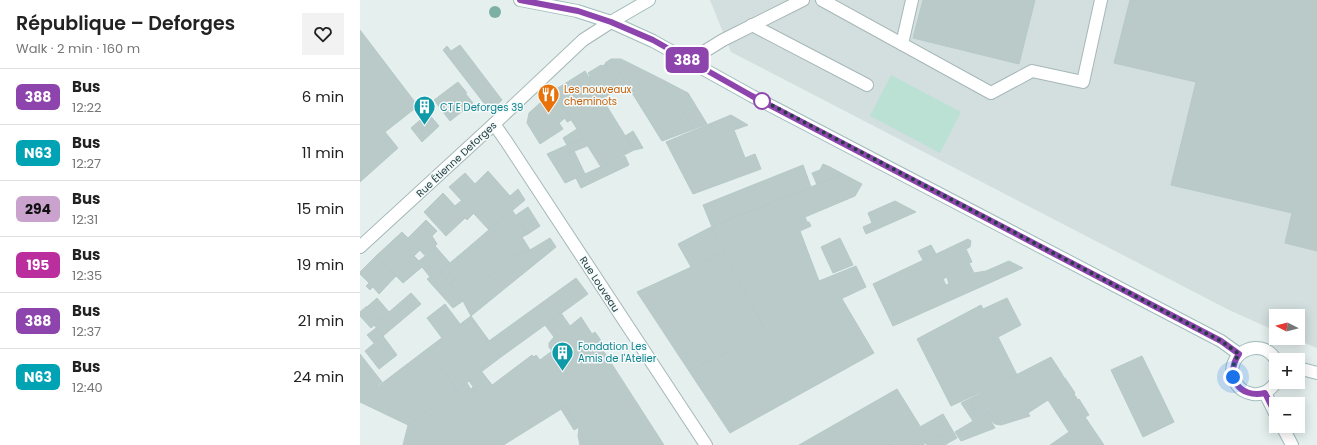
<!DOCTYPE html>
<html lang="en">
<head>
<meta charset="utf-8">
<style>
	:root { --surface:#fff; --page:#f2f2f2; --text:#222; --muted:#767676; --line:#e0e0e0 }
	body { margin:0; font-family:Poppins,sans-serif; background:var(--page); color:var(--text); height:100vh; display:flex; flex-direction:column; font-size:15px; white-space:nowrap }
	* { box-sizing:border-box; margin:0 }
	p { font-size:13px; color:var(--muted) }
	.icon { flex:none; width:22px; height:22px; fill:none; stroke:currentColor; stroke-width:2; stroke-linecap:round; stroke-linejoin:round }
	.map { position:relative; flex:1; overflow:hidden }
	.sheet { display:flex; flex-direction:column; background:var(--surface); width:360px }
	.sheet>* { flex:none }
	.badge { padding:0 8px; border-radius:6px; font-size:14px; line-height:26px }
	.needle { width:26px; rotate:276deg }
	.tools { position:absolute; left:909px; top:309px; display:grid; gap:8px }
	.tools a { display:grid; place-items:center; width:36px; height:36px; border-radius:0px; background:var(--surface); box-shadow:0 2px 10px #0003; font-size:20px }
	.you { position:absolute; width:20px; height:20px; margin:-10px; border:3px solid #fff; border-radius:50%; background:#1a73e8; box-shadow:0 0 0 6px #1a73e833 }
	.map>.badge { position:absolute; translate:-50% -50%; box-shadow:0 0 0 2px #fff }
	.round { display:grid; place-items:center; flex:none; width:42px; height:42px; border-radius:0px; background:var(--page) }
	.head { display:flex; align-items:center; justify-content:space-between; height:68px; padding:0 16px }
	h1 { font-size:19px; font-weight:600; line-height:30px }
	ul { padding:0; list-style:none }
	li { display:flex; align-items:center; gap:12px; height:56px; padding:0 16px; border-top:1px solid var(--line) }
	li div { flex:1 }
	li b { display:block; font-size:15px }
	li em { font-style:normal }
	li .badge { min-width:44px; font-weight:700; text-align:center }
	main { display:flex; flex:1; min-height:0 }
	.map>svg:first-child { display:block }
	.built { fill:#d2dfde }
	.green { fill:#bbe1d4 }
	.building { fill:#b9cac8; stroke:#b6c9c8; fill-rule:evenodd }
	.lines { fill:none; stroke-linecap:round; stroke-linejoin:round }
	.lane-casing { stroke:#a6b7b7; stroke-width:14 }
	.street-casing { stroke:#a6b7b7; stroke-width:14 }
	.secondary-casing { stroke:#a1bbbb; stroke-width:14 }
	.lane { stroke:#fff; stroke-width:12 }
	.street { stroke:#fff; stroke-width:12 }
	.secondary { stroke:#fff; stroke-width:12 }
	.tree { fill:#7db0a4 }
	.line-casing { stroke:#fff; stroke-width:9 }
	.line { stroke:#8e44ad; stroke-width:6 }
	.walk { stroke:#213f42; stroke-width:4; stroke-dasharray:0 7.2 }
	.stop-dot { fill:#fff; stroke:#8e44ad; stroke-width:2 }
	.labels { text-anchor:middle; stroke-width:3; stroke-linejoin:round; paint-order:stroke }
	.food-label { font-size:10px; fill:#c56008; stroke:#f5fafa; text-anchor:start }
	.culture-label { font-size:10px; fill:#0d838f; stroke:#f5fafa; text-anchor:start }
	.street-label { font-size:10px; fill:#213f42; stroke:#f5fafa }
</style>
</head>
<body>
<main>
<section class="sheet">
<div class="head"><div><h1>République – Deforges</h1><p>Walk · 2 min · 160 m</p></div><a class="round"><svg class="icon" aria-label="heart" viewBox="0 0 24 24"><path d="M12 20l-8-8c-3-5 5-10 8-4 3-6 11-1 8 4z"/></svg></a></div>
<ul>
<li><span class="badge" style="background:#8e44ad;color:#fff">388</span><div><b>Bus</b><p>12:22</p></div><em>6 min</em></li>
<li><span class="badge" style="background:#00a3b4;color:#fff">N63</span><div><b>Bus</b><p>12:27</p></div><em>11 min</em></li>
<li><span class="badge" style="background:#c9a3cd;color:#111">294</span><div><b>Bus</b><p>12:31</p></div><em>15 min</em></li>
<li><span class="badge" style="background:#bb2e9e;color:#fff">195</span><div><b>Bus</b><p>12:35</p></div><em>19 min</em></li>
<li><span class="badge" style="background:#8e44ad;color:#fff">388</span><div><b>Bus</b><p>12:37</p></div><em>21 min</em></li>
<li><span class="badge" style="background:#00a3b4;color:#fff">N63</span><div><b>Bus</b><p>12:40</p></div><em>24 min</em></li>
</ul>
</section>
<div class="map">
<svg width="957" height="445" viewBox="0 0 957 445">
	<rect width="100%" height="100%" fill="#e4efee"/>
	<path class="built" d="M 350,0 L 957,0 L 957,348 L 933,338 L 938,338 L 938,316 L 916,316 L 916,331 L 869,310 L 371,52 Z"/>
	<path class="green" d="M 531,75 L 601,112 L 580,153 L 510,116 Z"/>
	<g class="building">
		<path d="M 563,0 L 675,0 L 659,64 L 553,38 Z"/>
		<path d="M 770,0 L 957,0 L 957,251 L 925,243 L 932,213 L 811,185 L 836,82 L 754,63 Z"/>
		<path d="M 0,30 L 58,106 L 25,132 L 38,148 L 0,182 Z"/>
		<path d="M 100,45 L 142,100 L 130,111 L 83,50 L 87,46 L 91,51 Z"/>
		<path d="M 251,59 L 266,84 L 242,99 L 229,77 L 230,76 L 228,73 L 241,65 L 245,71 L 248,68 L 245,63 Z"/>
		<path d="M 251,59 L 261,59 L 303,80 L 334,129 L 302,141 Z"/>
		<path d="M 246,64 L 248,68 L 245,71 L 242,66 Z"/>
		<path d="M 225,71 L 274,150 L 241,167 L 193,91 Z"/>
		<path d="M 303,80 L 328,93 L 347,124 L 334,129 Z"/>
		<path d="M 98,82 L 107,93 L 105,93 L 113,103 L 90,121 L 74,100 Z"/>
		<path d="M 193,91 L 211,120 L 207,122 L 205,118 L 199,123 L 203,129 L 180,144 L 167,123 L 169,113 Z"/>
		<path d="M 68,113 L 79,126 L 62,142 L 51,128 Z"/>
		<path d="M 371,115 L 388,125 L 374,130 L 385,158 L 395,154 L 401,169 L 333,194 L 306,142 Z"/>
		<path d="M 217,129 L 223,138 L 207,145 L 203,138 Z"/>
		<path d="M 273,131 L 283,148 L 274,150 L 265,136 Z"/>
		<path d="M 223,138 L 227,146 L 197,158 L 198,162 L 194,165 L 187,154 Z"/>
		<path d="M 214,151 L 225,174 L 205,183 L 194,165 L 198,162 L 197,158 Z"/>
		<path d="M 265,156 L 269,165 L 221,188 L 216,178 Z"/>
		<path d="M 463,164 L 470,167 L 483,174 L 457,185 L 452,173 L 460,170 Z"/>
		<path d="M 443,165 L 451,187 L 352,227 L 343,205 Z"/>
		<path d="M 128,171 L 150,196 L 158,189 L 165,200 L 129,230 L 89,187 L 105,173 L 115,184 Z"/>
		<path d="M 483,174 L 502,184 L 495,196 L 445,217 L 447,222 L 449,222 L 451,226 L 440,231 L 459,281 L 496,266 L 506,287 L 407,334 L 351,227 Z"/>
		<path d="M 83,193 L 95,206 L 102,200 L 114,213 L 107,220 L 105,218 L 86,236 L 64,212 Z"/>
		<path d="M 535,201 L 556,212 L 506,234 L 503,227 L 512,223 L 508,213 Z"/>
		<path d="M 168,207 L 180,226 L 168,234 L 156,215 Z"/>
		<path d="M 152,210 L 168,234 L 162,237 L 170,250 L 155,256 L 129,277 L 120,266 L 117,268 L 103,252 Z"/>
		<path d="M 66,220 L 77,231 L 72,236 L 77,244 L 75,246 L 90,263 L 80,271 L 48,238 Z"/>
		<path d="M 351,227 L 364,252 L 331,267 L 318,244 Z"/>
		<path d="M 42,232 L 60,250 L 54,256 L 59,261 L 65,256 L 80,271 L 103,301 L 93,308 L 67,279 L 70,277 L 62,267 L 43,283 L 16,256 Z"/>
		<path d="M 190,238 L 196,247 L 111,316 L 103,301 L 90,284 L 96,280 L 85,267 L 103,252 L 117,268 L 120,266 L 129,277 L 155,256 L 170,250 Z"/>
		<path d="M 480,238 L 493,265 L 473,273 L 461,247 Z"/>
		<path d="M 608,239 L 611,241 L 610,247 L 606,249 L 612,262 L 609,263 L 614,273 L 626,271 L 649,261 L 663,268 L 533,326 L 513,284 ZM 587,277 L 589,284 L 586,285 L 583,279 Z"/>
		<path d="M 571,245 L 576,254 L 563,260 L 558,251 Z"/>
		<path d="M 364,252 L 407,334 L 329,371 L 277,292 Z"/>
		<path d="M 16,256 L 36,276 L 19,294 L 13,287 L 10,290 L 6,286 L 9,283 L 0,274 L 0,272 Z"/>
		<path d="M 85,267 L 96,280 L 90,284 L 80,271 Z"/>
		<path d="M 216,278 L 228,294 L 141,357 L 129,341 Z"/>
		<path d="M 51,293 L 61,304 L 23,336 L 14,325 Z"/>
		<path d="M 17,298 L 29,312 L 20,320 L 8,306 Z"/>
		<path d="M 647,298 L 661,325 L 638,337 L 657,375 L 591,406 L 557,339 L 621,305 L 623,309 Z"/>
		<path d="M 482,299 L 514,353 L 370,433 L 329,371 Z"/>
		<path d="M 85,304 L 100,324 L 82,338 L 67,318 Z"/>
		<path d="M 7,306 L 20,320 L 11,328 L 0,316 L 0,312 Z"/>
		<path d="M 201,313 L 210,326 L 221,317 L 232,334 L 235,332 L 242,342 L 239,344 L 304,445 L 220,445 L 218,436 L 219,427 L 215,420 L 213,421 L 210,415 L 211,414 L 206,406 L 145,444 L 111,389 L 113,387 L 119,395 L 172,355 L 174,357 L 176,355 L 180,360 L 192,351 L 189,347 L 189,343 L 194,337 L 185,325 Z"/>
		<path d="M 111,316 L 141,357 L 97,390 L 67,349 Z"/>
		<path d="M 16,328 L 23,336 L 14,343 L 7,335 Z"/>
		<path d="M 23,336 L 37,355 L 19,369 L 5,351 Z"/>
		<path d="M 67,349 L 97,390 L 48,425 L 0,402 L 0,400 Z"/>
		<path d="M 0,354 L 22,382 L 0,400 Z"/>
		<path d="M 782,356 L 814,422 L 783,437 L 751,370 Z"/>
		<path d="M 691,357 L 702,374 L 704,378 L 705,378 L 715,393 L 714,394 L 718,400 L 719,399 L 729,415 L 725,417 L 744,445 L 690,445 L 709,432 L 688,400 L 668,413 L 670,416 L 641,425 L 635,424 L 630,420 L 633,418 L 629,412 L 621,418 L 609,399 Z"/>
		<path d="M 122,372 L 132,385 L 119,395 L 109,381 Z"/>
		<path d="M 107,383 L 145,445 L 43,445 L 48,425 Z"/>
		<path d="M 537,389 L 560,426 L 528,445 L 439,445 Z"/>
		<path d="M 609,399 L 621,418 L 629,412 L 633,418 L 630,420 L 635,428 L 601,441 L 595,432 L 613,421 L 601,403 Z"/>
		<path d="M 206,406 L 211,414 L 210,415 L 213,421 L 215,420 L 219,427 L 214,430 L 201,409 Z"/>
		<path d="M 583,414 L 597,438 L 588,443 L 582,434 L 566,443 L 564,439 L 556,445 L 528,445 Z"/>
		<path d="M 582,434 L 588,443 L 585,445 L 567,445 L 566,443 Z"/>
		<path d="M 564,439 L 566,443 L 563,445 L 556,445 Z"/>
	</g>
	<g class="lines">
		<defs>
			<g id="lane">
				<path d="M 462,0 L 631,93 L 672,71 L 723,82 L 741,0"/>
				<path d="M 392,25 L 507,85"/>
				<path d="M 542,44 L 552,0"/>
				<path d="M 329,61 L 363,40 L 443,0"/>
			</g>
			<g id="street">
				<path d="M 134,124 L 146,141 L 346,445"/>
				<path d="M 0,247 L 134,124 L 223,40 L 251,22"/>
			</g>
			<g id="secondary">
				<path d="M 160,0 L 217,11 L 251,22 L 293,41 L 392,96 L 861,341 L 879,354"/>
				<path d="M 251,22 L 289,0"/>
				<path d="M 916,360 C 900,333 860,356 876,383 C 879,389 886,393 893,394 C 903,395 911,390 916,382"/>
				<path d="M 938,368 L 957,373"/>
				<path d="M 905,393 L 916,415"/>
				<path d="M 922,426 L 932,445"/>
			</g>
		</defs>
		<use href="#lane" class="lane-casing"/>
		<use href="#street" class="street-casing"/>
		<use href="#secondary" class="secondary-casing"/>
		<use href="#lane" class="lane"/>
		<use href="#street" class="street"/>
		<use href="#secondary" class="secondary"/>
	</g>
	<circle class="tree" cx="135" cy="12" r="6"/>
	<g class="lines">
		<defs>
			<path id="line" d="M 160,0 L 218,11 L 251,22 L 293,40 L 392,96 L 861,341 L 879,354 C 864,376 879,399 905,393 L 916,415"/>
		</defs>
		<use href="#line" class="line-casing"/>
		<use href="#line" class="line"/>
		<path class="walk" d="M 402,101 L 398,98 L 861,341 L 879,354 C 874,362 872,367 873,377"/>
	</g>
	<defs>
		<symbol id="restaurant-pin" viewBox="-11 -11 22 30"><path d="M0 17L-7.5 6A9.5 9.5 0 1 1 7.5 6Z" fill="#e8710a" stroke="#f5fafa"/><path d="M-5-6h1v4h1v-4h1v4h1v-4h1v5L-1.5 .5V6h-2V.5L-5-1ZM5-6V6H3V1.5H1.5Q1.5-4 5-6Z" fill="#fff"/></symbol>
		<symbol id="building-pin" viewBox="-11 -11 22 30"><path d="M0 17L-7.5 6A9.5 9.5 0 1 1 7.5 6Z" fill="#0f9aa8" stroke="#f5fafa"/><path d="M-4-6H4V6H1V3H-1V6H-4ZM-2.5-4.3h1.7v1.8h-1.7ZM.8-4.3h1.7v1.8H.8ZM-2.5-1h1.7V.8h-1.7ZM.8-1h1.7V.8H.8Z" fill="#fff"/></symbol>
	</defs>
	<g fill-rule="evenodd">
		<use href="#restaurant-pin" x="176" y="82" width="25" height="34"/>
		<use href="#building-pin" x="52" y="94" width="25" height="34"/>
		<use href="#building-pin" x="190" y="340" width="25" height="34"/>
	</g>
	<circle class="stop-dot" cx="402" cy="101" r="8"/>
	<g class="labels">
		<g class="food-label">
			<text x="204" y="93">Les nouveaux<tspan x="204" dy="12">cheminots</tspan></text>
		</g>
		<g class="culture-label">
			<text x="80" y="111">CT E Deforges 39</text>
			<text x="218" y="350">Fondation Les<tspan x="218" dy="12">Amis de l'Atelier</tspan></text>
		</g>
		<g class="street-label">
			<text transform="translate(96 159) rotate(-43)" y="4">Rue Étienne Deforges</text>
			<text transform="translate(240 284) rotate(57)" y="4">Rue Louveau</text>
		</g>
	</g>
</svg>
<div class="tools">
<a><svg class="needle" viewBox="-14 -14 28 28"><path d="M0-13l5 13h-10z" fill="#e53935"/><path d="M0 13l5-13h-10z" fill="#767676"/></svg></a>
<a>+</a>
<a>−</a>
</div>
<div class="you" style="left:873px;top:377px"></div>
<b class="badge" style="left:327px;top:60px;background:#8e44ad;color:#fff">388</b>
</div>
</main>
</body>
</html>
